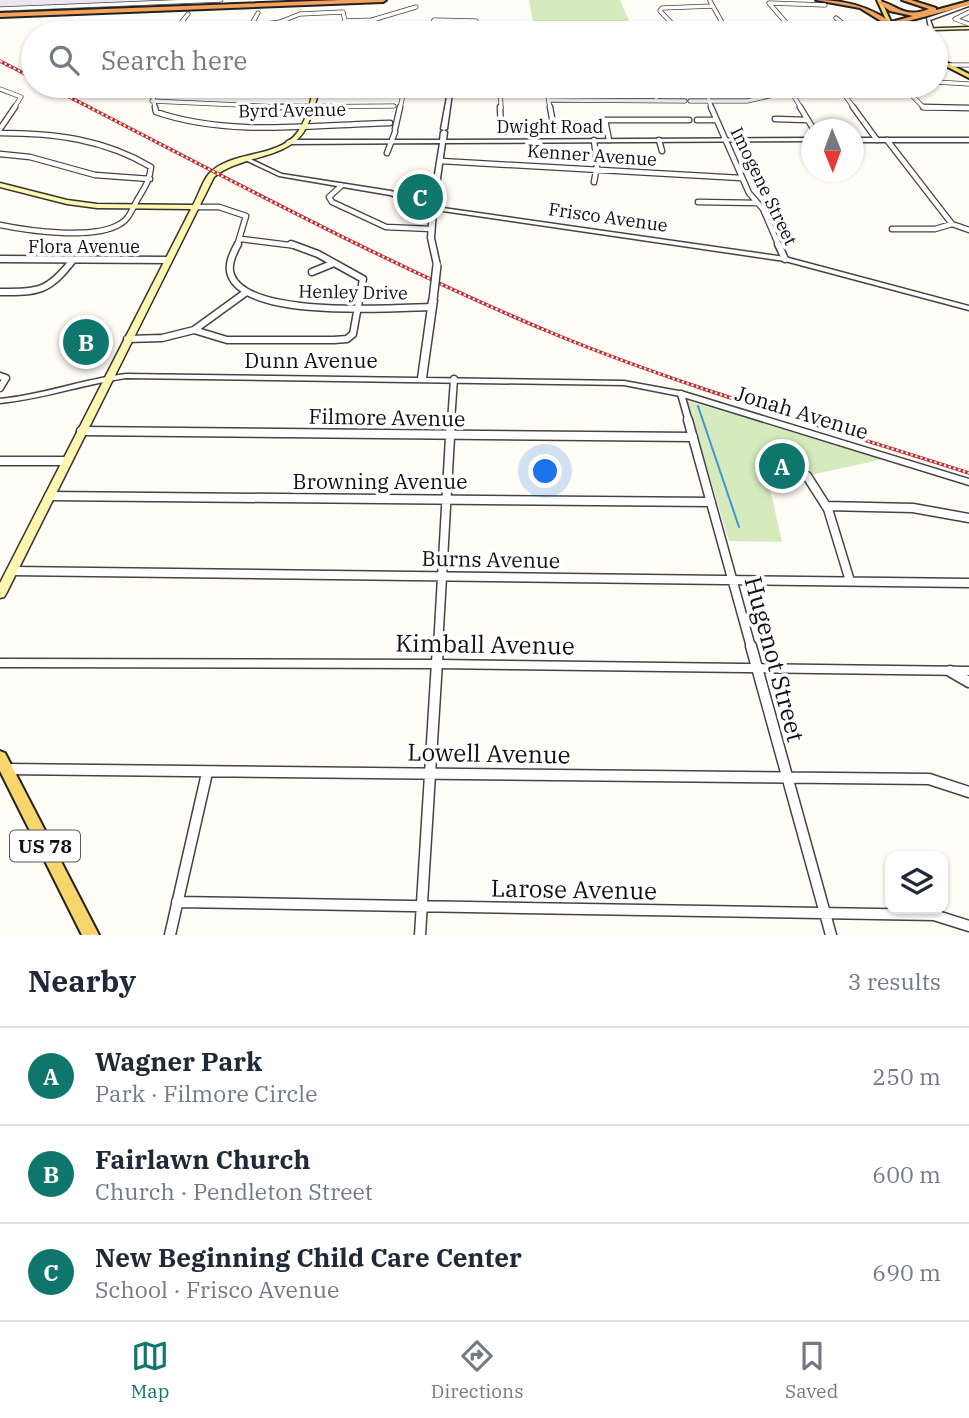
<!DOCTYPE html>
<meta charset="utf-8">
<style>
:root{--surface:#fff;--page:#f2f2f3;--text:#1f2937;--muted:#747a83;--line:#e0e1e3;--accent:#0f766e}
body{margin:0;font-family:"IBM Plex Serif",serif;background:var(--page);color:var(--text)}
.controls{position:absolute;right:21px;bottom:21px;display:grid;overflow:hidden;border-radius:14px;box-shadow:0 2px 5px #0004}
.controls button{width:63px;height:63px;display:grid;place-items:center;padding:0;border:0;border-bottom:2px solid var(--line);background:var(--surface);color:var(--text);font:35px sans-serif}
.compass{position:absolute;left:801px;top:119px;width:63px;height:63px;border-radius:50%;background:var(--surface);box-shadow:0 2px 5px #0004;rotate:179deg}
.you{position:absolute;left:546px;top:472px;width:24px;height:24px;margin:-18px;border:5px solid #fff;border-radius:50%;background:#1a73e8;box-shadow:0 0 0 10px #1a73e833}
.badge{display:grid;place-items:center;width:46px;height:46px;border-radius:50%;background:var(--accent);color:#fff;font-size:23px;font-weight:700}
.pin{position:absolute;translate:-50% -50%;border:4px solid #fff;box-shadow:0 2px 7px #0006}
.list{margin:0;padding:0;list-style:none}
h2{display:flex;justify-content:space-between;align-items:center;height:91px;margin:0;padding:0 28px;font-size:30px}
h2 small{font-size:23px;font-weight:400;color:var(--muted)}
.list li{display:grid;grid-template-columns:46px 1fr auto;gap:21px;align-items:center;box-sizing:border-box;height:98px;padding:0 28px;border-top:2px solid var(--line)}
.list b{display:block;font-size:26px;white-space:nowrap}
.list p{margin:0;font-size:23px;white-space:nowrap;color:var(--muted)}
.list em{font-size:23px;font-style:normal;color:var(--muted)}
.icon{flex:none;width:38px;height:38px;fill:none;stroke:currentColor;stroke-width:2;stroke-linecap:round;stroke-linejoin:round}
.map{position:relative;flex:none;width:969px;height:935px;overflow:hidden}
.search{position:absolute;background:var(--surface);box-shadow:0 2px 5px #0004;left:21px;right:21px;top:21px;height:77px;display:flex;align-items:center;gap:18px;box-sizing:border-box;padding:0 24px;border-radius:38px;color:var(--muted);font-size:26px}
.sheet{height:385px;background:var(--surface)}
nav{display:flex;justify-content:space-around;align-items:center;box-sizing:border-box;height:98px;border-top:2px solid var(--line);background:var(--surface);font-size:19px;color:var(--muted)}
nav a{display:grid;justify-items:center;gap:4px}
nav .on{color:var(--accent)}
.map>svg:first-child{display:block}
.industrial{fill:#eee6ef}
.green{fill:#d5ebbd}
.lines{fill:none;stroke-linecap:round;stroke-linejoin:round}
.stream{stroke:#3f96cf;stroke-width:2}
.minor-far4-casing{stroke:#444;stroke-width:5}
.minor-far3-casing{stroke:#444;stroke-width:7}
.minor-far2-casing{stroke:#444;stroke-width:9}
.minor-far1-casing{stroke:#444;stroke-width:11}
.minor-casing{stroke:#444;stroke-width:13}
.tertiary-casing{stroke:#444;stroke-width:3}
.secondary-casing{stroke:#333;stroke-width:3}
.primary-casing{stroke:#222;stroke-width:4}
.motorway-casing{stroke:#222;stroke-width:4}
.minor-far4{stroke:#fff;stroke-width:3.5}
.minor-far3{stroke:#fff;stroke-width:4.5}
.minor-far2{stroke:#fff;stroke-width:6}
.minor-far1{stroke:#fff;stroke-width:8}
.minor{stroke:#fff;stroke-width:10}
.tertiary{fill:#fff;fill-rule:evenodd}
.secondary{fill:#fff6b0;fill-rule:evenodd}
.primary{fill:#f9d66b;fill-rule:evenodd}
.motorway{fill:#f5a25d;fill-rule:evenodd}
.rail-casing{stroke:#c4262e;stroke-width:3.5}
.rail{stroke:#fff;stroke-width:2;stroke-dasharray:2.5;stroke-linecap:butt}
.tertiary-bridge-casing{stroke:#444;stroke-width:10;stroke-linecap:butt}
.tertiary-bridge{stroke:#fff;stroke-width:7}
.labels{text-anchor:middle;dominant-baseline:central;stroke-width:7;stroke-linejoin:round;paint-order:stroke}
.far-street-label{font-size:18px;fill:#111;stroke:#fff}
.shield{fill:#fff;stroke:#585858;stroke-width:2}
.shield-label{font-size:19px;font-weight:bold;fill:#111}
.street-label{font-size:21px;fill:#111;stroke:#fff}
.near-street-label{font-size:24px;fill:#111;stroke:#fff}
</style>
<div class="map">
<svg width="969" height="935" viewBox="0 0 969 935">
<rect width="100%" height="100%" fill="#fffdf5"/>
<!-- industrial -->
<path class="industrial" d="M0 0H200L0 7Z"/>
<!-- green -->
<path class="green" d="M529 0H620L634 33H535Z
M687 402H691L884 459 769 484 782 542 729 541Z"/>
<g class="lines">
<!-- stream -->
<path class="stream" d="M698 406 739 527"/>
<!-- minor-far4 casing -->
<g class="minor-far4-casing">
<path id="minor-far4" d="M710 1 728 33
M0 9 221 0
M969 12 955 19 969 24
M836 18 855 33
M372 20 383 27 385 33
M345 21 372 20 416 7
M251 26 280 22 300 14 343 12 345 21 341 33
M250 27 258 13
M119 32 239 33
M173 33 188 14
M430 33 434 20 476 21
M681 33 660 11 662 8 713 6
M795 33 769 3 825 5
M948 65H969
M936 82 969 84
M151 86 155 108
M270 86 317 88
M500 86 501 108
M546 86 550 108
M652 86 657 101
M706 86 711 108
M902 86 926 87
M903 86 924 108H969
M0 89 21 97 14 108
M387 90 433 86
M792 93 801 108
M844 94 854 108
M551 100 685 101
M152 101 282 107 394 106
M690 101H747L782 93 909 94
M400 108 405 86"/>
</g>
<!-- minor-far3 casing -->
<g class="minor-far3-casing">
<path id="minor-far3" d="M155 107 156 112C229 137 314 125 390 123
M276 107H332
M500 107 501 130
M550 107 554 129
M711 107 749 193 763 209 779 246
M800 107 814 130
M853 107 877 140
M923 107 969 108
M775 119 808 120
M697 120H716
M0 129 15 107
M395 129 400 107
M0 133C54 133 104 139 151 167 150 179 145 187 139 197 133 206 130 219 120 224 94 240 29 231 0 225
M594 140 597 166 594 182
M609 140 605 120H689
M659 140 662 151
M887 140 952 224 969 230
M387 153 395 132
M0 154 30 157 95 175 150 179
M441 161 741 178
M341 186 329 197 332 202 386 227 432 229
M698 202 757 203
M195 207H219L246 216 237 246
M892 229H935L952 224
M241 239 297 246"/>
</g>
<!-- minor-far2 casing -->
<g class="minor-far2-casing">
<path id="minor-far2" d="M238 244C233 253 227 265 231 275 247 319 392 308 432 307
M778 244 785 259
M0 259 168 260
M312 272 334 263
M0 292C39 292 48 292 73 260
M194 330 227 340H334L347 339 353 334 363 279 318 254 291 244
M127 339 162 338 194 330 245 293
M0 376 6 378 0 388
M681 394 689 422
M451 422 454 379"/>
</g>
<!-- minor-far1 casing -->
<g class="minor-far1-casing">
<path id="minor-far1" d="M688 420 751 647
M81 431 693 437
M0 461H66
M807 476 828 509 850 581
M49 496 711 502
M826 506 913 508 969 518
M12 571 969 583
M438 647 451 420"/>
</g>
<!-- minor casing -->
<g class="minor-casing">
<path id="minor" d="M751 646 831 935
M950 671 969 682
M6 769 929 779 969 792
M177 902 934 915 969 926
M170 935 207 773
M420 935 438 646"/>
</g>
<!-- tertiary casing -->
<g class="tertiary-casing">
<path id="tertiary" d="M969 4V6L930 20 933 28 931 29 929 28 927 18Z
M449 86H453L447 129 444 130 447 132 446 140 811 138V141L445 143 436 207 785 257 969 306V310L785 261 436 210 434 238 440 265 437 267 434 265 428 238 430 209 390 195 279 176 241 158 246 157 282 174 391 191 430 205 440 143 289 144 286 142 289 140H440L441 132 444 130 441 129Z
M853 138H969V142H853Z
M433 298 437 300 426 378 624 381 684 392 969 479V485L680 396 624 385 126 378C83 384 43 399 0 403V399C43 395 83 379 126 374L418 378 429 300Z
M0 659 436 660 969 667V675L436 668 0 667Z"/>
</g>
<!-- secondary casing -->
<g class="secondary-casing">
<path id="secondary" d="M969 27V29L833 33 835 32Z
M315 86H321C315 101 312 120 303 133 289 153 259 156 238 164 229 167 221 171 214 177L6 594 4 597 0 598V583L191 209 97 208 67 204 0 187V183L67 200 97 204 193 205C198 196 202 183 208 175 229 150 277 159 297 133 307 120 310 101 315 86Z"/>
</g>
<!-- primary casing -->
<g class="primary-casing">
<path id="primary" d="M877 0H881L892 24 919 28 916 30 894 27 897 33H892Z
M936 57 969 74V78L936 61Z
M0 751 5 753 99 935H82L0 771Z"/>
</g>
<!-- motorway casing -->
<g class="motorway-casing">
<path id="motorway" d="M341 0H386L383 2 0 17V13Z
M816 0C844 0 868 6 891 22L913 16 890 11 879 3V1C898 5 904 19 929 9L902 0H911L936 8V10L969 1V5L889 26 860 8Z"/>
</g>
<!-- minor-far4 -->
<use href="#minor-far4" class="minor-far4"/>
<!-- minor-far3 -->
<use href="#minor-far3" class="minor-far3"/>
<!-- minor-far2 -->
<use href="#minor-far2" class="minor-far2"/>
<!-- minor-far1 -->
<use href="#minor-far1" class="minor-far1"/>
<!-- minor -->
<use href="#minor" class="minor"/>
<!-- tertiary -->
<use href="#tertiary" class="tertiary"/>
<!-- secondary -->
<use href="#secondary" class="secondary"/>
<!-- primary -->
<use href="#primary" class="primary"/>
<!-- motorway -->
<use href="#motorway" class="motorway"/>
<!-- rail casing -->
<g class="rail-casing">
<path id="rail" d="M0 61 33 78
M48 86C214 171 379 261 552 333 688 389 830 428 969 473"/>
</g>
<!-- rail -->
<use href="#rail" class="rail"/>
<!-- tertiary-bridge casing -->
<g class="tertiary-bridge-casing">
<path id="tertiary-bridge" d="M433 300 437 265"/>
</g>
<!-- tertiary-bridge -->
<use href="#tertiary-bridge" class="tertiary-bridge"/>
</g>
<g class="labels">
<!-- far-street labels -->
<g class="far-street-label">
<text transform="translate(292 110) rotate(-1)">Byrd Avenue</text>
<text x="550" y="126">Dwight Road</text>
<text transform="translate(592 155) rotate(4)">Kenner Avenue</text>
<text transform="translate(764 186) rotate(64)">Imogene Street</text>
<text transform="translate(608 217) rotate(8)">Frisco Avenue</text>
<text x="84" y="246">Flora Avenue</text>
<text transform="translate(353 292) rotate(1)">Henley Drive</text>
</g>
<!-- shield labels -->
<rect class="shield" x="10" y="830.5" width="70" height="31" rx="5"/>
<g class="shield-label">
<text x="45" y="846">US 78</text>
</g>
<!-- street labels -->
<g class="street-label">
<text x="311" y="360">Dunn Avenue</text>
<text transform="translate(802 412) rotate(17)">Jonah Avenue</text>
<text transform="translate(387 417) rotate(1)">Filmore Avenue</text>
<text x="380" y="481">Browning Avenue</text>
<text transform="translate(491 559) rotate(1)">Burns Avenue</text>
</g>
<!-- near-street labels -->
<g class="near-street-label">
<text transform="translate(485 644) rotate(1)">Kimball Avenue</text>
<text transform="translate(775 659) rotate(75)">Hugenot Street</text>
<text transform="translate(489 753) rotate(1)">Lowell Avenue</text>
<text transform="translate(574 889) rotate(1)">Larose Avenue</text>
</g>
</g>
</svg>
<div class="controls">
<button><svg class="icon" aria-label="layers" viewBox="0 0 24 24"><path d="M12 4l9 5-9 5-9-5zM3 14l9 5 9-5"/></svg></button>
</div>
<svg class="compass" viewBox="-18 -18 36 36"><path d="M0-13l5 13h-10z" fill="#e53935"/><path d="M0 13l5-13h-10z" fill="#747a83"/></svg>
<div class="you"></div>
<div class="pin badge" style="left:782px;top:466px">A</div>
<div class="pin badge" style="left:86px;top:342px">B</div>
<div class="pin badge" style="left:420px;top:197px">C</div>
<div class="search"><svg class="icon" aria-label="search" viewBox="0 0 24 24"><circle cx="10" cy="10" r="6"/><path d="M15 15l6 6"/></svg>Search here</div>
</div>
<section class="sheet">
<h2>Nearby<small>3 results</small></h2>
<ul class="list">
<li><span class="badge">A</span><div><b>Wagner Park</b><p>Park · Filmore Circle</p></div><em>250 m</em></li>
<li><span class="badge">B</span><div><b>Fairlawn Church</b><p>Church · Pendleton Street</p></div><em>600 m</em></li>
<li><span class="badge">C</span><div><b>New Beginning Child Care Center</b><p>School · Frisco Avenue</p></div><em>690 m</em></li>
</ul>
</section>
<nav>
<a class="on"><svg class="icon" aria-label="map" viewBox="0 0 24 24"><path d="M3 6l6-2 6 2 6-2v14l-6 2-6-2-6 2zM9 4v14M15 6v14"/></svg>Map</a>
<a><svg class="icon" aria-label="directions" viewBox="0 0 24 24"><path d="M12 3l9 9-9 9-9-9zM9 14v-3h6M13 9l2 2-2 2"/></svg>Directions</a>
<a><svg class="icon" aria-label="saved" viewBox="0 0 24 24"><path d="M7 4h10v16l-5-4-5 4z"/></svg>Saved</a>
</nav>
